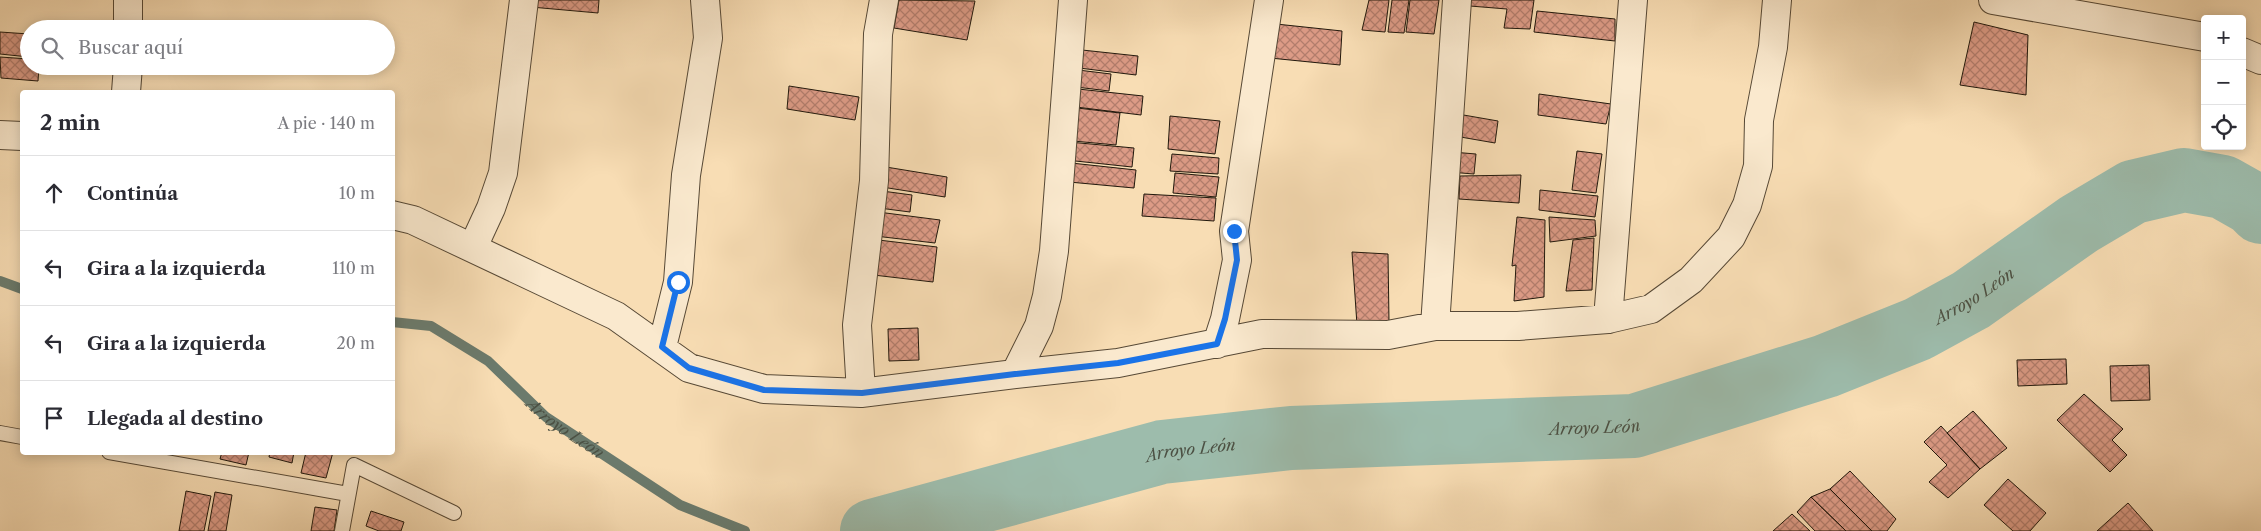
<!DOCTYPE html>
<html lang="es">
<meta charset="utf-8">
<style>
:root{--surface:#fff;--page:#f7f7f7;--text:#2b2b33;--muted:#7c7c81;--line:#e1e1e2}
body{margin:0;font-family:"Libre Caslon Text",serif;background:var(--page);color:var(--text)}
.controls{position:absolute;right:15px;top:15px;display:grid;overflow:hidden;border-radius:5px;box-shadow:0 2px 12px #0003}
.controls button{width:45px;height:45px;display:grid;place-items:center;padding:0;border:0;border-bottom:1px solid var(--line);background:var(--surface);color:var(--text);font:25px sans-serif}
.stop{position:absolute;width:15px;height:15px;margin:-11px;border:4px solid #1a73e8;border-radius:50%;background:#fff}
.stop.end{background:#1a73e8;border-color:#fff;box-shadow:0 1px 5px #0008}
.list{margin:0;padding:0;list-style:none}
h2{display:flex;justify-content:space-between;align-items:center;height:65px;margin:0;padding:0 20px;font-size:21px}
h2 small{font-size:16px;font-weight:400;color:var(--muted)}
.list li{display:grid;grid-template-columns:32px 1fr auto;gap:15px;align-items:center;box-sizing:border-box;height:75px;padding:0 20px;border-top:1px solid var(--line)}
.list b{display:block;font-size:19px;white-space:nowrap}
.list em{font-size:16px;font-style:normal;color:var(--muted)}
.icon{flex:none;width:28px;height:28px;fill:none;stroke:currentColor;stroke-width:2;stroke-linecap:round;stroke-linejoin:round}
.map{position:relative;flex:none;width:2261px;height:531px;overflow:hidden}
.search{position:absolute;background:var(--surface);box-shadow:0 2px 12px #0003;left:20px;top:20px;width:375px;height:55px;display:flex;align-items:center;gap:12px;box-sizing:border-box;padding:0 18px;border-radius:28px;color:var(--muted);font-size:19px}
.panel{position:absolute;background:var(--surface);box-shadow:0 2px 12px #0003;left:20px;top:90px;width:375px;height:365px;border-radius:5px}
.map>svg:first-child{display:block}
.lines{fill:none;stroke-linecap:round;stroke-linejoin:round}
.stream{stroke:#6b7a6c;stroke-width:10}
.river{stroke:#9dbcac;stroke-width:64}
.building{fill:url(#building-cross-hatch);stroke:#21180c}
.service-casing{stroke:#574936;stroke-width:16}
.minor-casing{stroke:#574936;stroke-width:30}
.service{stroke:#fae9ce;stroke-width:14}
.minor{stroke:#fae9ce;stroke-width:28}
.route{stroke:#1a73e8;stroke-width:6}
.labels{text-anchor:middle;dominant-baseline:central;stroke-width:4;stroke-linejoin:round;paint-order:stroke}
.water-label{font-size:16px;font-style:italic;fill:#4c5144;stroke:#fae9ce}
</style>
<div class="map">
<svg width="2261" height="531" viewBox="0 0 2261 531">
<defs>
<pattern id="building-cross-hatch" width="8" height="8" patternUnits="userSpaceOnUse" patternTransform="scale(1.25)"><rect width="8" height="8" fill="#dc9b86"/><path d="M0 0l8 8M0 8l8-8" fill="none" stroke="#b27d6c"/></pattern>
</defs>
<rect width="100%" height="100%" fill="#f8ddb4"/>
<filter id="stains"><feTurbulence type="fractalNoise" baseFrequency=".004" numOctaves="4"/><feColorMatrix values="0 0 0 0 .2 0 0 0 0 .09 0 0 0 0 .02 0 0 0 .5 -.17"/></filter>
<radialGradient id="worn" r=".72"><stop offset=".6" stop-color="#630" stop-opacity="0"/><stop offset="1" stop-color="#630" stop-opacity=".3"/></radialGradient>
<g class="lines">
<!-- stream -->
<g class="stream">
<path d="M0 281 22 289"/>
<path id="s1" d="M392 322 431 326 488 361 546 417 680 505 745 531"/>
</g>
<!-- river -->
<path class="river" id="s2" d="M872 531 1162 452 1291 438 1634 426 1826 366 1918 329 1971 300 2079 224 2133 192 2184 180 2223 187 2253 204 2261 212"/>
</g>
<!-- building -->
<path class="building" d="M531 0H599L598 13 531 7Z
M899 0 975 1 967 40 894 28Z
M1369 0H1389L1385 32 1362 30Z
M1392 0H1409L1404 33 1388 32Z
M1410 0H1439L1434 34 1406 32Z
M1471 0H1534L1530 29 1504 28 1507 9 1470 6Z
M1537 11 1615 19V41L1534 32Z
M1974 22 2028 35 2026 95 1960 85Z
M1276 24 1342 31 1340 65 1270 58Z
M0 32 29 34V57L0 54Z
M1082 50 1138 56 1136 75 1079 68Z
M0 57 29 59V66H39L38 81 1 78Z
M1078 70 1111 74 1109 91 1076 87Z
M789 86 859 97 855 120 787 109Z
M1078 89 1143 96 1141 115 1076 107Z
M1539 94 1611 104 1606 124 1538 115Z
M1077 108 1120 113 1116 145 1073 141Z
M1452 113 1498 121 1495 143 1449 135Z
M1170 116 1220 121 1215 154 1168 149Z
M1069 142 1134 148 1132 167 1066 160Z
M1577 151 1602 154 1596 193 1572 190Z
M1452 152 1476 154 1474 174 1449 172Z
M1172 154 1219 158 1218 174 1170 171Z
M1071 163 1136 170 1134 188 1069 182Z
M886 167 947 177 945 197 882 187Z
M1175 173 1219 177 1216 197 1173 193Z
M1521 175 1519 203 1459 199 1460 176Z
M1540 190 1598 196 1595 217 1539 210Z
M882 191 912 195 910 212 879 208Z
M1144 194 1216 198 1214 221 1142 216Z
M878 212 940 220 935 243 875 236Z
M1517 217 1545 220 1544 297 1514 301 1516 265 1512 266Z
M1549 217 1595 220 1596 236 1550 242Z
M1594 238 1592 290 1566 291 1573 240Z
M870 239 937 247 933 282 865 274Z
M1352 252 1388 254 1389 322 1357 325Z
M918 328 919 360 889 361 888 329Z
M2066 359 2067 384 2018 386 2017 360Z
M2149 365 2150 400 2111 401 2110 366Z
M2084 394 2123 429 2112 440 2127 455 2110 472 2057 420Z
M1973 411 2007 448 1980 469 1947 433Z
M1941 426 1980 469 1948 498 1929 482 1947 465 1924 442Z
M222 452H249L246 465 220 459Z
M270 452H294L292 463 269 457Z
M306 452H333L326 478 301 473Z
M1850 471 1896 519 1887 531H1872L1830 489Z
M2008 479 2046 513 2030 531H2013L1984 505Z
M1830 489 1872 531H1846L1811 497Z
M186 491 211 496 204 531H179Z
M215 492 232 495 226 531H208Z
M1811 497 1846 531H1815L1797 512Z
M2128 503 2153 531H2097Z
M315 507 337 510 334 531H311Z
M371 511 404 522 401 531H379L366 526Z
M1792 514 1810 531H1773Z"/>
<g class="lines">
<!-- service casing -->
<g class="service-casing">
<path id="service" d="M0 433 22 437
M109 452 348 494
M342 531 354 465 454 513"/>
</g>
<!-- minor casing -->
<g class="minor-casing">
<path id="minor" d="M1993 0 2205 37
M128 29V0
M2242 52 2261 60
M126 92 128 66
M0 135 22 136
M392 215 413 220 616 316 689 368 764 389 861 393 1015 374 1118 363 1262 334 1388 335 1435 326H1518L1608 319 1651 309 1691 280 1731 237 1747 205 1758 166 1759 120 1773 47 1777 0
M473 247 491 208 503 173 524 0
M1608 319 1633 0
M1435 326 1457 0
M1217 344 1225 319 1237 260 1234 231 1269 0
M662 347 678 282 686 175 708 38 705 0
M1015 374 1039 326 1047 296 1054 251 1073 0
M861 393 857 325 874 181 878 34 884 0"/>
</g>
<!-- service -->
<use href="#service" class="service"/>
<!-- minor -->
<use href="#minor" class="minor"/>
</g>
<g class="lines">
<!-- route -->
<path class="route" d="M678 282 662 347 689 368 764 390 862 393 1015 374 1118 363 1217 344 1225 319 1237 260 1234 231"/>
</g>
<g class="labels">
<!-- water labels -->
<g class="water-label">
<text stroke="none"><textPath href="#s2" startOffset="1139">Arroyo León</textPath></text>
<text stroke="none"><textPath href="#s2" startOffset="734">Arroyo León</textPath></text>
<text stroke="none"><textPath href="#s1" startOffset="209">Arroyo León</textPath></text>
<text stroke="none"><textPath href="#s2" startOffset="329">Arroyo León</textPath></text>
</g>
</g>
<rect width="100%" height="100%" filter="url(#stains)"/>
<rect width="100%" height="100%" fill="url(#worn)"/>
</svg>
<div class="controls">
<button>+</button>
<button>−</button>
<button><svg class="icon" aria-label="locate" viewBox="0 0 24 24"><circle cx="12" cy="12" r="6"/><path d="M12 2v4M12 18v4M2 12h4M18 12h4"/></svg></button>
</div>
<div class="stop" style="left:678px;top:282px"></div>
<div class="stop end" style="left:1234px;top:231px"></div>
<div class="search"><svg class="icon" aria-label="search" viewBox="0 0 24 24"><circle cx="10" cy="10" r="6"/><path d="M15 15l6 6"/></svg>Buscar aquí</div>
<section class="panel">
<h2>2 min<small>A pie · 140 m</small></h2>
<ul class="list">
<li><svg class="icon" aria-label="ahead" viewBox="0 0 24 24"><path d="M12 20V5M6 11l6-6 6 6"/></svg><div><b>Continúa</b></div><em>10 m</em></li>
<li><svg class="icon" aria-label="left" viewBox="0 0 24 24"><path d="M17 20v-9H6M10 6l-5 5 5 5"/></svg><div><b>Gira a la izquierda</b></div><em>110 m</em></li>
<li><svg class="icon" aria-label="left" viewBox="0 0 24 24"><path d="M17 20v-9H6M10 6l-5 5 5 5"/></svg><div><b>Gira a la izquierda</b></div><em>20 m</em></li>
<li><svg class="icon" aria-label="arrive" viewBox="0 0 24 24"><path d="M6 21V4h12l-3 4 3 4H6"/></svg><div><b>Llegada al destino</b></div></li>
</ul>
</section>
</div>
